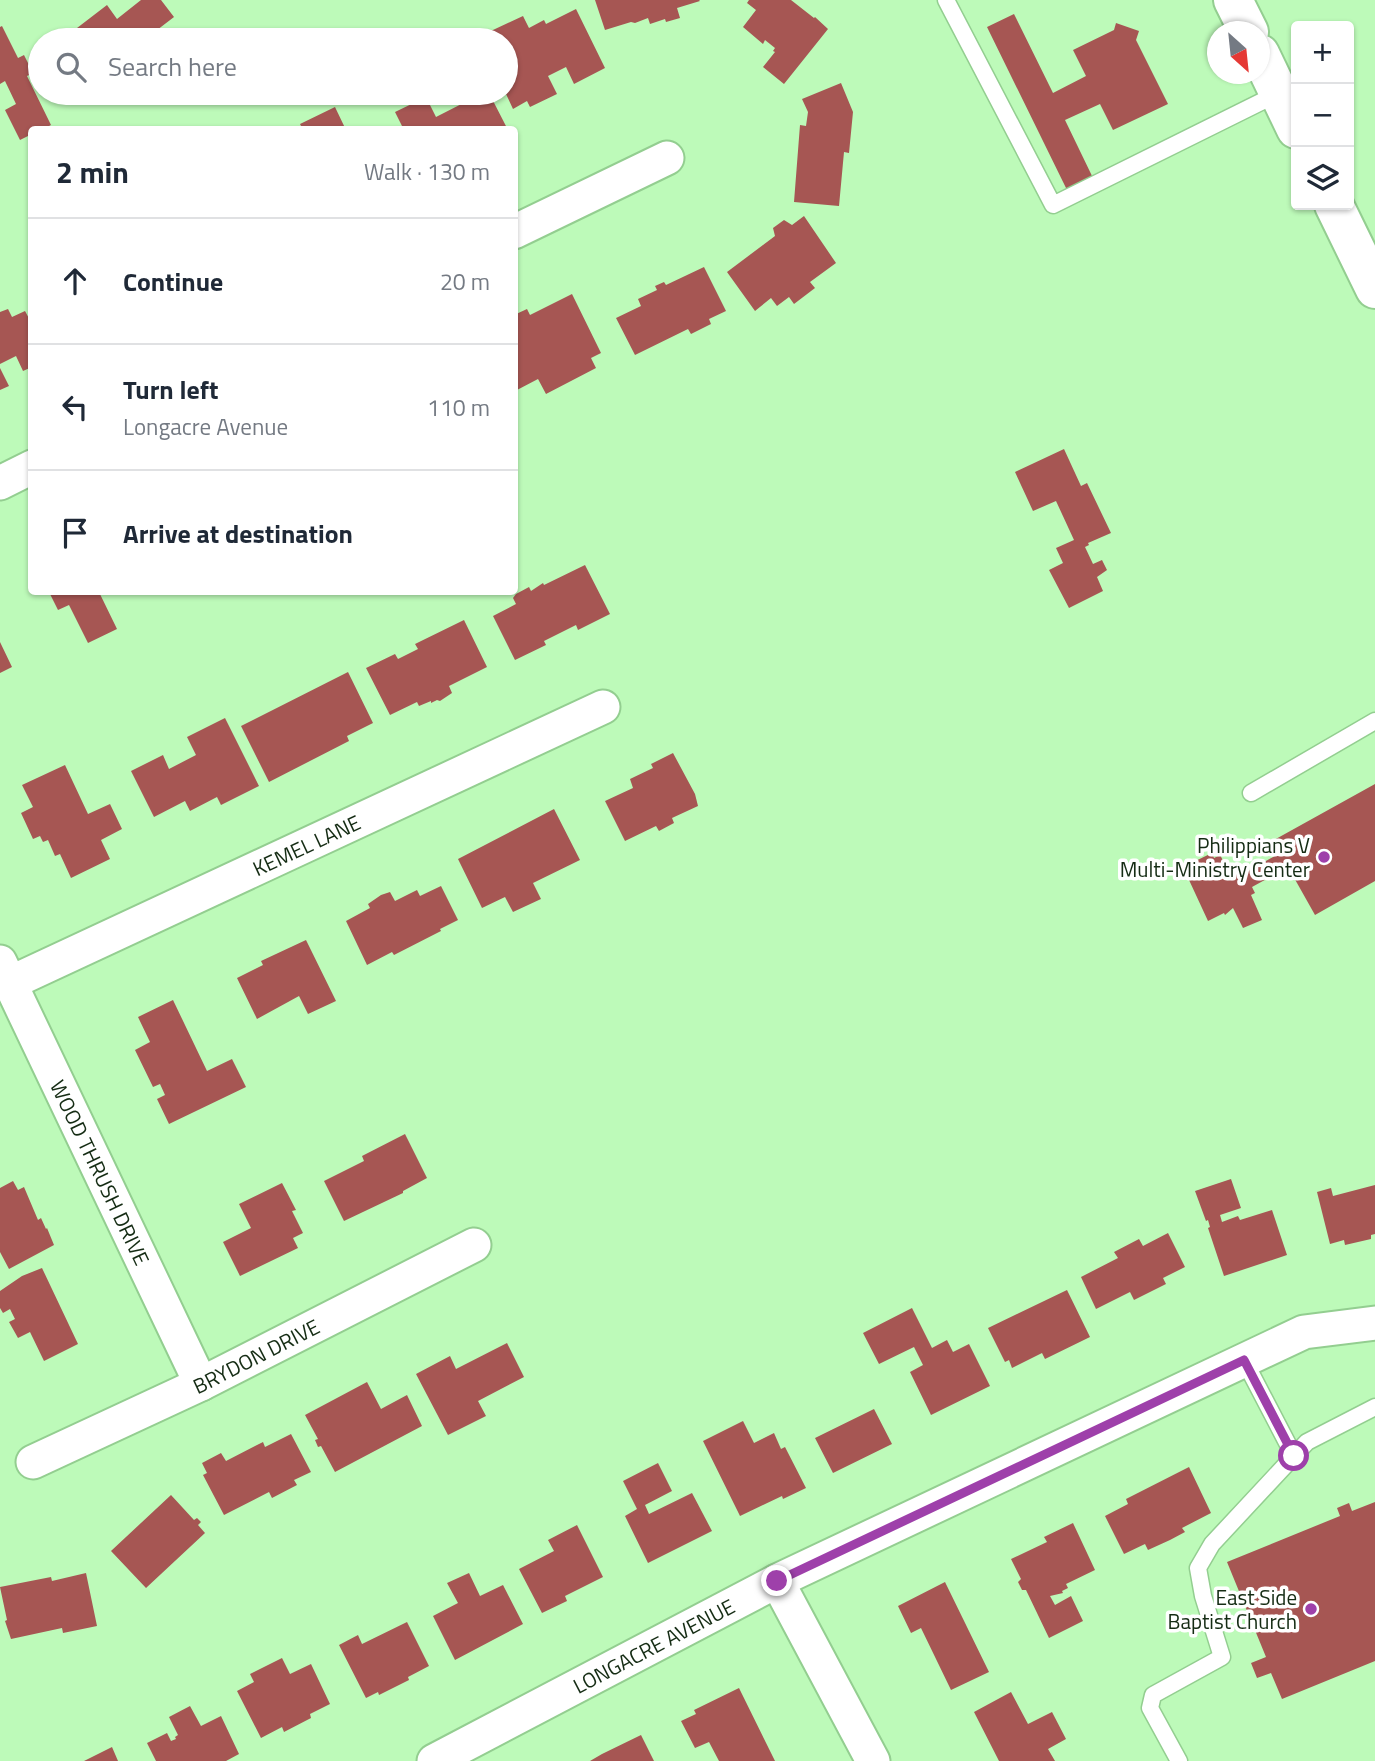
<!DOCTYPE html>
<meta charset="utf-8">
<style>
:root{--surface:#fff;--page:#f6f6f7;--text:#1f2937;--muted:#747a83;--line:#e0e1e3}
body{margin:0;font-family:"Titillium Web",sans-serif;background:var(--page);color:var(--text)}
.controls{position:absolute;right:21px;top:21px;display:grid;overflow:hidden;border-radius:7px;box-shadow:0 2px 5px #0004}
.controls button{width:63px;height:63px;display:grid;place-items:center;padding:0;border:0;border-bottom:2px solid var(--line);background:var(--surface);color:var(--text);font:35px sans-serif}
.compass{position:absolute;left:1207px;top:21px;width:63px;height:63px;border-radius:50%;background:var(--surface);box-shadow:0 2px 5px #0004;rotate:153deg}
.stop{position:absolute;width:21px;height:21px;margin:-16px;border:5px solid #9e40aa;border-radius:50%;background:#fff}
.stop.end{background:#9e40aa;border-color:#fff;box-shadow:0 2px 7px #0008}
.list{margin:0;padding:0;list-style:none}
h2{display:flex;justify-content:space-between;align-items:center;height:91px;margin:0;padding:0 28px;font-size:30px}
h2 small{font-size:23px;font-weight:400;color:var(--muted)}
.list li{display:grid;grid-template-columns:46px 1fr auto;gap:21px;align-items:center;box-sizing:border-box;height:126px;padding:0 28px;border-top:2px solid var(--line)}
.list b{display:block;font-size:26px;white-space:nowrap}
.list p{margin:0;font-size:23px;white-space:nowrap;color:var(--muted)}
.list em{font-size:23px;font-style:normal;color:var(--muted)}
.icon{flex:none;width:38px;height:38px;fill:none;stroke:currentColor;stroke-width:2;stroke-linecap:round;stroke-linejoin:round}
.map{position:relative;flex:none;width:1375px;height:1761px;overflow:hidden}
.search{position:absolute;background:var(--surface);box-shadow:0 2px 5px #0004;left:28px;top:28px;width:490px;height:77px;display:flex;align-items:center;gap:18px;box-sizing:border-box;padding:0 24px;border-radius:38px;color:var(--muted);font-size:26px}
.panel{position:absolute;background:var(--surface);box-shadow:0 2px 5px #0004;left:28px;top:126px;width:490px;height:469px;border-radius:7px}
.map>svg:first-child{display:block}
.building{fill:#a65653}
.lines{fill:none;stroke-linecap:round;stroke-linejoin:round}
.service-casing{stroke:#93ce90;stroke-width:19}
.minor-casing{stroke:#93ce90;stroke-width:37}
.primary-casing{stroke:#93ce90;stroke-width:42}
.service{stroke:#fff;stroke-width:16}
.minor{stroke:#fff;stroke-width:33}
.primary{stroke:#fff;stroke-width:38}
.route{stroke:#9e40aa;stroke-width:9}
.poi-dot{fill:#9e40aa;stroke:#fff;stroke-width:2.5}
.labels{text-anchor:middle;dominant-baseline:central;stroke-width:7;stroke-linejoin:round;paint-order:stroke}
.street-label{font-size:21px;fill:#152c14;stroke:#fff}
.poi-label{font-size:21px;fill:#152c14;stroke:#fff;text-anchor:end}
</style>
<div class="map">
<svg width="1375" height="1761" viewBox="0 0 1375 1761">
<rect width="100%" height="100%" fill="#bdfab9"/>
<!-- building -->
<path class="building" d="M141 0H161L174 17 144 40H66L64 38 107 5 117 19Z
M595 0H699L700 1 677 8 680 18 666 22 665 19 650 24 648 18 635 23 631 22 605 30Z
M749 0H791L814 18 815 17 828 29 784 84 763 67 775 52 773 51 775 48 765 40 763 44 743 27 756 10 747 3Z
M576 9 605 68 574 84 566 67 548 76 557 94 530 107 527 101 513 109 506 94V40H480L478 37 523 16 529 28 544 20 546 24Z
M1014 14 1053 93 1086 76 1073 50 1114 30 1116 23 1139 31 1136 40 1168 104 1113 130 1100 104 1065 120 1093 178 1067 190 987 27Z
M2 26 18 58 24 55 33 73 27 76 51 125 41 130H32V134L20 140 5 110 16 104 5 81 0 84V27Z
M841 83 853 112 849 153 844 152 839 206 794 202 800 125 806 126 808 112 802 99Z
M483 93H489L508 130H404L395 112 426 97 436 117Z
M335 107 346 130H303L300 124Z
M804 216 836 263 810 282 815 288 794 304 789 297 777 306 771 298 755 311 727 272 775 236 773 228 784 220 792 225Z
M704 267 726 311 709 319 711 324 691 334 688 329 635 355 616 318 641 306 638 299 657 290 655 286 664 282 666 285Z
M572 294 601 353 591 358 596 368 546 394 538 379 517 390 514 384V315L527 309 530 315Z
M8 309 12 317 25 311 32 324V367L23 371 16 356 0 364V312Z
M0 368 9 386 0 390Z
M1064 449 1081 486 1087 483 1111 533 1088 543 1089 545 1085 547 1093 564 1102 560 1107 570 1097 577 1103 591 1069 608 1049 570 1063 563 1056 548 1074 540 1056 501 1033 511 1015 472Z
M585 565 610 614 578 630 576 625 544 641 546 645 515 660 493 616 516 604 513 598 516 594 529 587 531 591 543 583 544 585Z
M49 592H99L117 629 88 643 69 605 58 610Z
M464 620 487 667 449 686 452 693 440 701 437 700 431 703V701L419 706 417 702 390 715 366 668 395 654 398 659 418 649 415 644Z
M0 642 12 667 0 673Z
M348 672 373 723 347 736 349 741 269 782 241 726Z
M225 718 259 786 221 805 217 797 190 811 185 801 154 817 131 771 163 755 169 769 196 755 187 737Z
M673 753 695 794 698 806 672 818 674 823 659 831 656 826 625 841 605 801 633 788 630 779 653 768 651 764Z
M65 765 88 814 110 804 122 829 101 840 110 859 71 878 60 854 55 856 48 840 43 842 40 836 33 839 21 813 33 807 22 785Z
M1375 784V881L1315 915 1288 867 1252 887 1255 893 1251 895 1262 920 1243 928 1233 908 1225 915 1224 913 1208 921 1183 867 1212 853 1214 858 1220 855 1229 871 1242 865 1245 873 1280 853 1274 840Z
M554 809 580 860 533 883 541 899 513 912 505 897 482 908 458 859Z
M441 886 458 920 440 929 441 931 394 955 392 952 367 965 346 921 370 908 368 904 381 895 390 892 395 901 417 890 420 896Z
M306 940 336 1001 308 1014 299 996 257 1019 237 978 263 965 261 961Z
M173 1000 207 1071 232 1059 246 1087 169 1124 157 1099 165 1095 160 1084 153 1087 135 1050 150 1042 138 1017Z
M405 1134 427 1178 403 1191V1193L344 1221 324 1181 364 1161 362 1156Z
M1231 1179 1241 1208 1220 1215 1222 1222 1238 1216 1240 1220 1272 1210 1287 1255 1224 1276 1208 1228 1210 1227 1208 1220 1206 1221 1195 1191Z
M13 1181 18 1190 24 1187 38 1220 41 1218 46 1229 47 1228 54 1245 9 1269 0 1252V1188Z
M282 1183 296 1210 292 1211 303 1233 293 1238 298 1248 240 1276 223 1242 251 1228 239 1204Z
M1375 1185V1234L1371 1235V1239L1345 1245 1344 1240 1330 1244 1317 1192 1331 1188 1333 1196Z
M1168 1233 1185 1267 1163 1278 1166 1284 1134 1300 1130 1292 1096 1309 1081 1277 1118 1258 1114 1252 1139 1239 1143 1246Z
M42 1268 78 1344 44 1361 30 1332 18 1338 9 1322 15 1319 10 1309 3 1313 0 1308V1291L22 1276Z
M1067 1290 1090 1337 1045 1359 1042 1353 1012 1368 1009 1360 1005 1362 988 1328Z
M912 1308 932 1348 947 1340 953 1352 969 1344 990 1386 931 1415 910 1372 923 1365 914 1347 879 1364 863 1333Z
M507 1343 524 1377 478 1401 486 1416 448 1435 416 1374 450 1356 456 1369Z
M367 1382 381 1409 407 1395 422 1426 335 1472 321 1446 318 1447 315 1440 318 1439 305 1415Z
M874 1409 892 1444 833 1473 815 1438Z
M743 1421 754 1443 774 1433 781 1449 785 1447 806 1488 783 1499 782 1496 740 1516 703 1441Z
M291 1434 311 1472 294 1480 297 1485 272 1498 269 1492 224 1515 203 1475 207 1473 202 1463 221 1453 226 1461 263 1442 265 1447Z
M658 1463 672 1491 645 1505 649 1514 692 1493 712 1531 648 1563 625 1516 637 1509 623 1481Z
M1189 1467 1211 1513 1182 1528 1185 1532 1170 1540 1148 1550 1145 1544 1124 1554 1105 1516 1128 1504 1126 1499Z
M171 1495 194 1520 197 1518 201 1522 198 1525 205 1533 146 1588 111 1551Z
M1375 1502V1661L1282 1699 1271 1673 1257 1678 1251 1663 1266 1657 1227 1562 1340 1516 1337 1508 1349 1503 1352 1511Z
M1073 1523 1095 1570 1066 1584 1068 1588 1062 1591 1063 1593 1050 1596 1055 1605 1071 1596 1083 1621 1049 1638 1026 1590H1022L1018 1582 1021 1579 1011 1559 1047 1542 1044 1537Z
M577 1525 603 1577 565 1596 567 1601 542 1613 519 1569 554 1551 548 1540Z
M86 1573 97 1626 63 1633 62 1628 11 1639 5 1621 7 1620 0 1587 51 1577 52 1581Z
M469 1573 480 1596 503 1585 523 1624 455 1660 433 1616 458 1603 447 1583Z
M945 1582 989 1672 951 1690 921 1628 911 1633 898 1606Z
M407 1622 429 1666 408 1677 409 1680 379 1695 378 1692 366 1698 339 1645 358 1635 362 1644Z
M282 1658 290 1674 311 1664 330 1704 310 1714 311 1718 284 1732 282 1727 261 1738 237 1691 254 1682 250 1674Z
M739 1688 775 1761H719L709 1742 695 1748 681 1721 696 1714 694 1710Z
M1011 1692 1028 1724 1052 1712 1066 1739 1048 1749 1055 1761H999L974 1712Z
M190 1706 201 1726 221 1716 239 1754 226 1761H156L147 1743 167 1733 171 1741 176 1739 175 1737 178 1735 169 1717Z
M641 1735 654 1761H590L602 1754Z
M112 1747 118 1761H84Z"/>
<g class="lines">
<!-- service casing -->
<g class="service-casing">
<path id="service" d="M946 0 1053 205 1279 93
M1251 793 1375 721
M1244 1360 1294 1456
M1179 1761 1150 1708 1153 1695 1222 1657 1203 1596 1198 1568 1212 1544 1307 1442 1375 1407"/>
</g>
<!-- minor casing -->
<g class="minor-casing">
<g id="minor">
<path d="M514 232 667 158"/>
<path d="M0 483 32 467"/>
<path id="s1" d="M0 962 201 1384"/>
<path id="s2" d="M10 983 603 707"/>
<path id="s3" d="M33 1462 201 1384 474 1245"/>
<path d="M777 1581 873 1761"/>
<path id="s4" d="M434 1761 777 1581 1304 1332 1375 1323"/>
</g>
</g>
<!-- primary casing -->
<g class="primary-casing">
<path id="primary" d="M1233 0 1249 32
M1260 54 1296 129
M1334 205 1375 289"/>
</g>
<!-- service -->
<use href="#service" class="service"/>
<!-- minor -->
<use href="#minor" class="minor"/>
<!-- primary -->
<use href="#primary" class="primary"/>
</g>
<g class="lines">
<!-- route -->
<path class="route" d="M777 1581 1244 1360 1294 1456"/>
</g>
<!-- markers -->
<g class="poi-dot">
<circle cx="1324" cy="857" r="7"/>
<circle cx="1311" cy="1609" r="7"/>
</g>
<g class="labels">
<!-- street labels -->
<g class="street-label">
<text stroke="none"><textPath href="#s2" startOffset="327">KEMEL LANE</textPath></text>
<text stroke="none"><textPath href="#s1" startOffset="233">WOOD THRUSH DRIVE</textPath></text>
<text stroke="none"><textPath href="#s3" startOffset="247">BRYDON DRIVE</textPath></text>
<text stroke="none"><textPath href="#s4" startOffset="248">LONGACRE AVENUE</textPath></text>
</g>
<!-- poi labels -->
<g class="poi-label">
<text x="1310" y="845">Philippians V<tspan x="1310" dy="24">Multi-Ministry Center</tspan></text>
<text x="1297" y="1597">East Side<tspan x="1297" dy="24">Baptist Church</tspan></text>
</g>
</g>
</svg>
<div class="controls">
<button>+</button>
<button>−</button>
<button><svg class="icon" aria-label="layers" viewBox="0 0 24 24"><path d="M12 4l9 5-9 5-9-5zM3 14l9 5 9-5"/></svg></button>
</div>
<svg class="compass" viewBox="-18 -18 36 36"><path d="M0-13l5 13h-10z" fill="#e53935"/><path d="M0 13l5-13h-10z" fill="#747a83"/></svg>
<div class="stop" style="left:1294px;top:1456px"></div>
<div class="stop end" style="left:777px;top:1581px"></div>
<div class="search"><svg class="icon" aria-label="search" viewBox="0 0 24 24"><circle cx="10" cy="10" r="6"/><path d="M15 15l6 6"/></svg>Search here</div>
<section class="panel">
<h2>2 min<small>Walk · 130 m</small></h2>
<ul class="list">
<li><svg class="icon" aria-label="ahead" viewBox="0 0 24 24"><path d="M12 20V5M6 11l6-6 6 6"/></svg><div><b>Continue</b></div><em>20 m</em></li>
<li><svg class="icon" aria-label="left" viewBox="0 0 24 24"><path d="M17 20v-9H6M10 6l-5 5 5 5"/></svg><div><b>Turn left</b><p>Longacre Avenue</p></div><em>110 m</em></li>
<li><svg class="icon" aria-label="arrive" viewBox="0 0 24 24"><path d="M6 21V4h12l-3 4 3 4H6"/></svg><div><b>Arrive at destination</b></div></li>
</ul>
</section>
</div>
